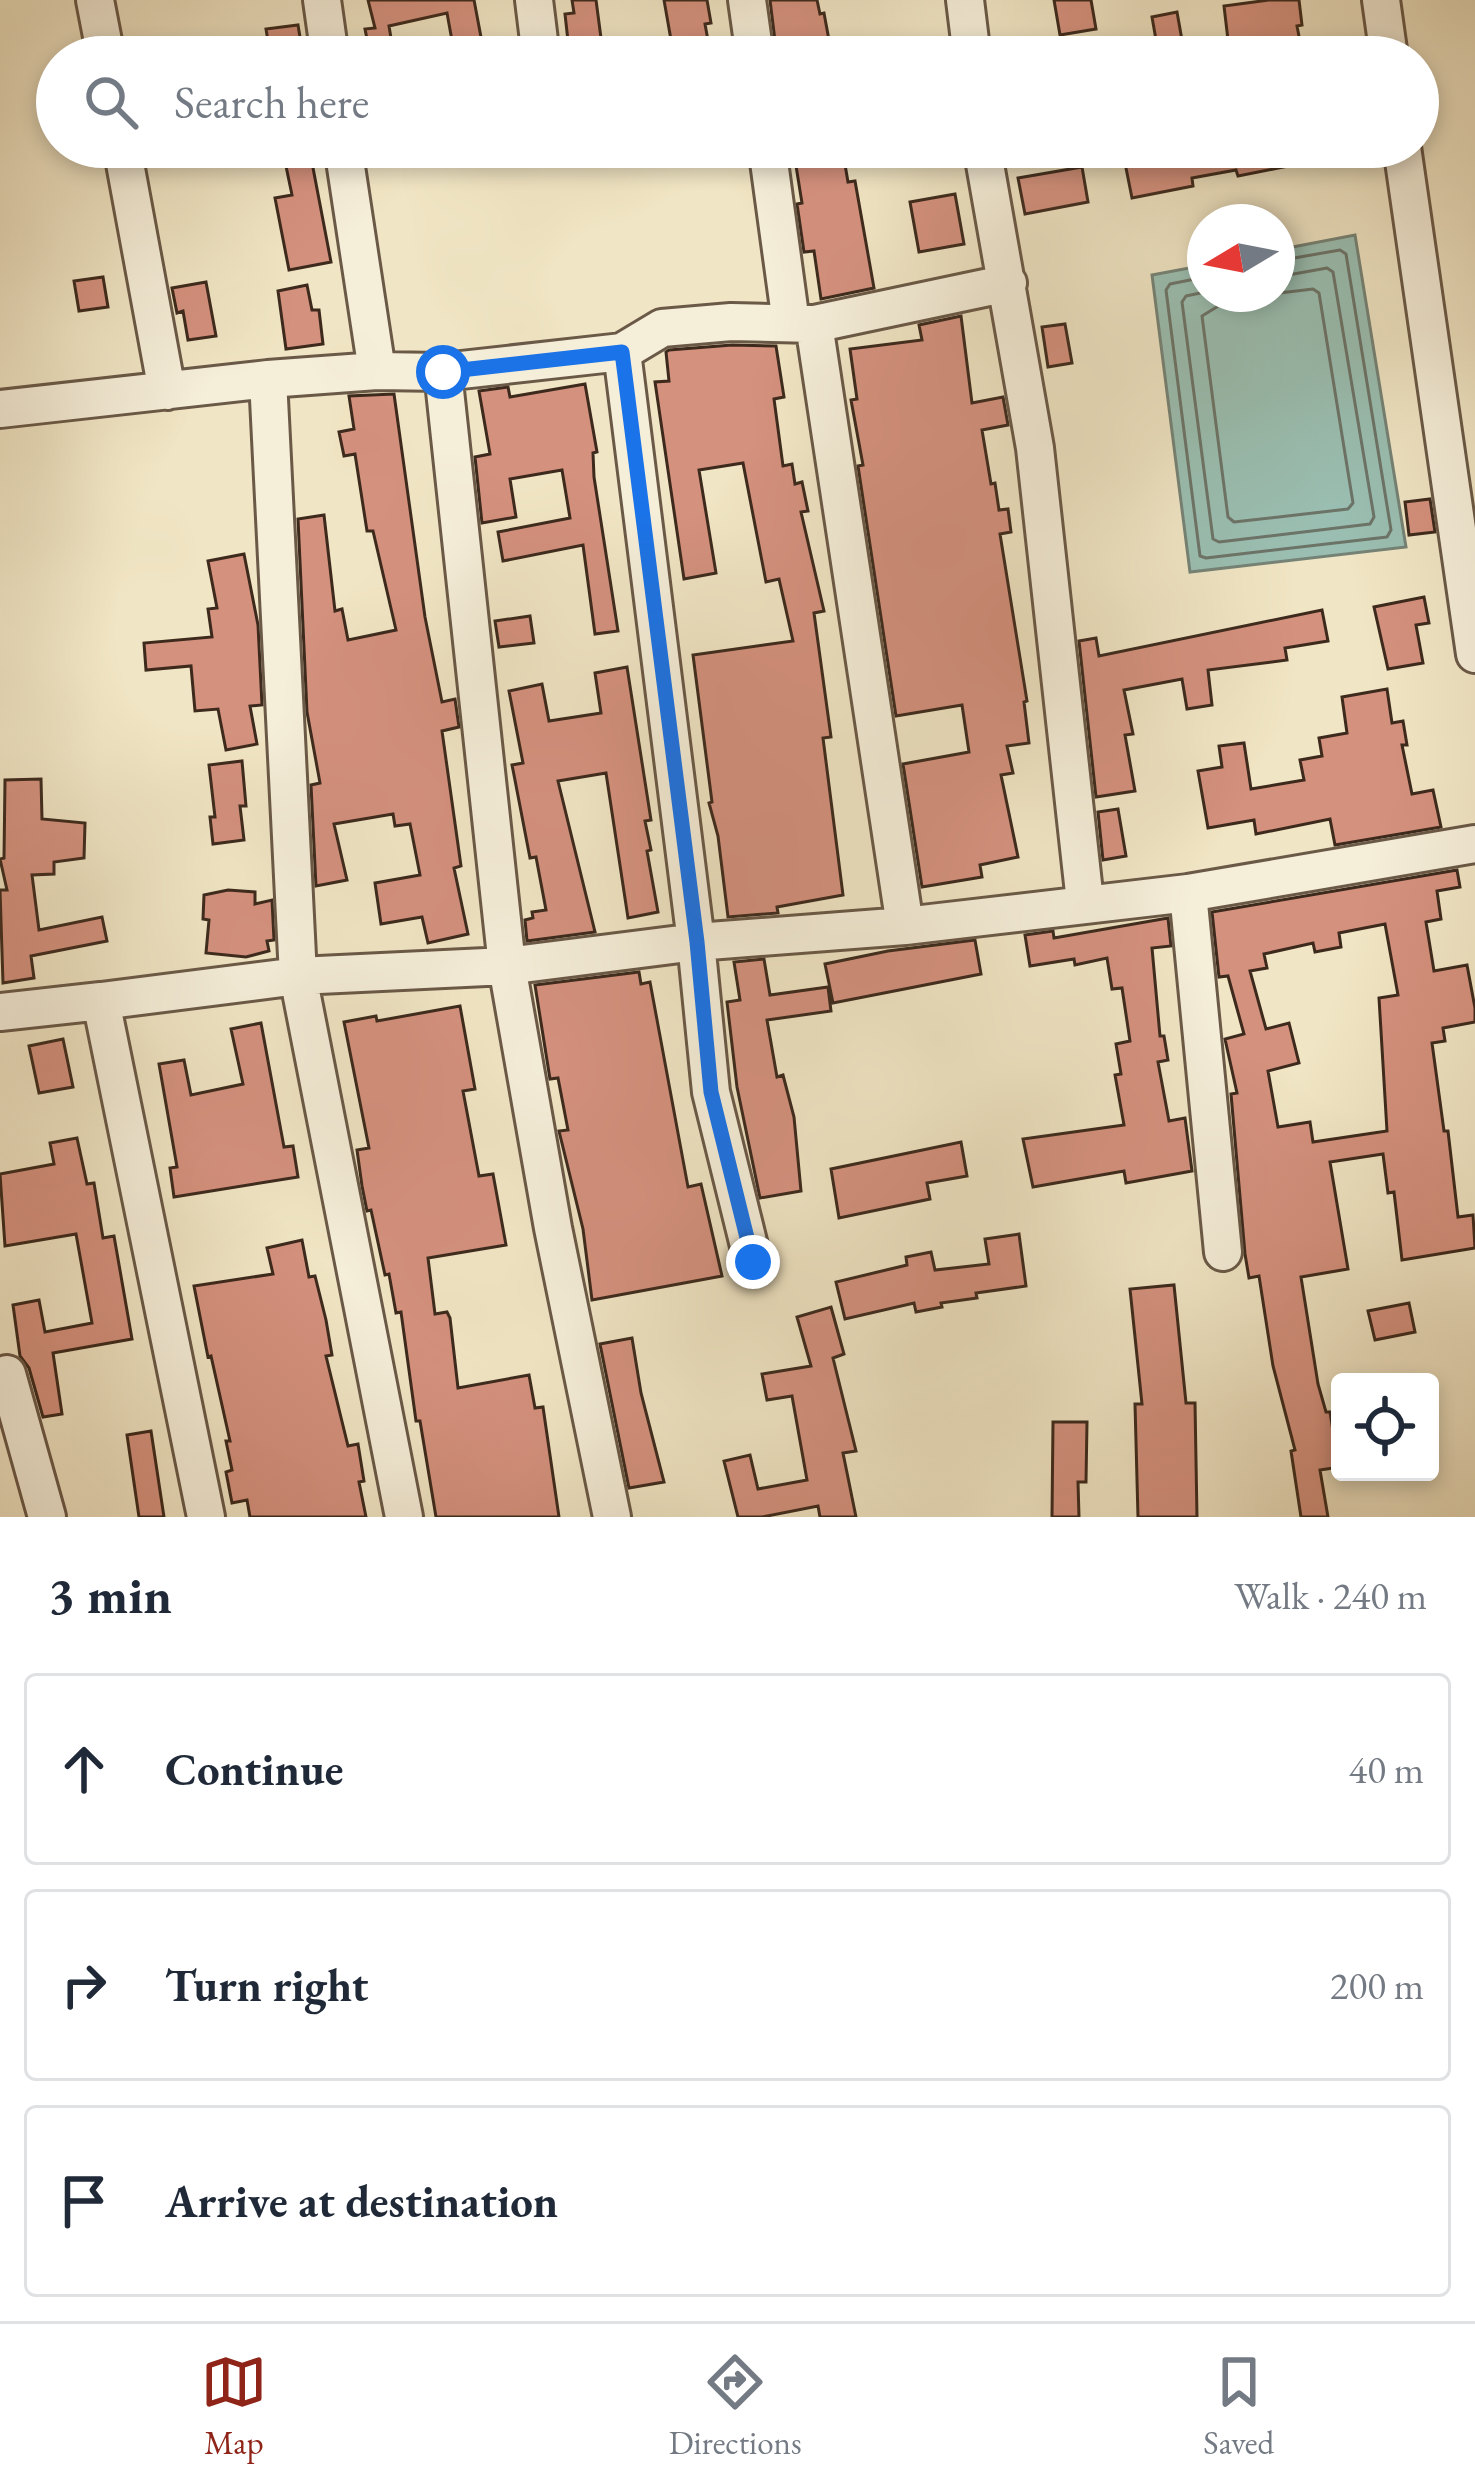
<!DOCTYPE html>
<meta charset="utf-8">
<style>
:root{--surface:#fff;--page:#f6f6f7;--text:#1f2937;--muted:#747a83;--line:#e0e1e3;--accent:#8f2418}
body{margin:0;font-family:"EB Garamond",serif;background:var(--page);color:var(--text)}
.controls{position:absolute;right:36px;bottom:36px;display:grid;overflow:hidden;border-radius:12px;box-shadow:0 6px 18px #0003}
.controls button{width:108px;height:108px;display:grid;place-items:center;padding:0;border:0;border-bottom:3px solid var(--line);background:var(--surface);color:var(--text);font:60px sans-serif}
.compass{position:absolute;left:1187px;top:204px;width:108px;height:108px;border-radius:50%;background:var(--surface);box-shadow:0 6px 18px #0003;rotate:260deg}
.stop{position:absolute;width:36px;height:36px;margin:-27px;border:9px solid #1a73e8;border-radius:50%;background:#fff}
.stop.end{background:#1a73e8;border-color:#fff;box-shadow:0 3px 12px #0008}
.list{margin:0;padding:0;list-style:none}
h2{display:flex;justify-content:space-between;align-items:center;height:156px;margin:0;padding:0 48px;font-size:51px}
h2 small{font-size:39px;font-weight:400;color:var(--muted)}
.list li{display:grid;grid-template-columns:78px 1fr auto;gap:36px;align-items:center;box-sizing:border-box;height:192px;margin:0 24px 24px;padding:0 24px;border:3px solid var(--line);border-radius:12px}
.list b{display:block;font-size:45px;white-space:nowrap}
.list em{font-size:39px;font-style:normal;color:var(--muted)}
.icon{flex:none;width:66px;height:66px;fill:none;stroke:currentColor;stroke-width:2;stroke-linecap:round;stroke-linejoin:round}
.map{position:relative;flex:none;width:1475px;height:1517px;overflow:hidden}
.search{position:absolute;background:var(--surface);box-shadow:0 6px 18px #0003;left:36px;right:36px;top:36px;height:132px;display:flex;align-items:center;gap:30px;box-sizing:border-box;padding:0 42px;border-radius:66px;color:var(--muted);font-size:45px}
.sheet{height:804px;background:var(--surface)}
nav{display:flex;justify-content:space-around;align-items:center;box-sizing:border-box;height:168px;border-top:3px solid var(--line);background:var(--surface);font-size:33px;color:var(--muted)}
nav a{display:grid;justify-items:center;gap:6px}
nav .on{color:var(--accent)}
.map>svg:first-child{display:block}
.water{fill:#9abfb2;stroke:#758376;stroke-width:3}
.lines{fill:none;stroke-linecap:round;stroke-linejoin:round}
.shore{stroke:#6c7468;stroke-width:3}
.building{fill:#d4917e;stroke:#3d2a1d;stroke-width:3;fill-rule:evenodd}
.minor-casing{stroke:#6a5947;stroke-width:42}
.minor{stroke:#f5eed9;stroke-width:36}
.route{stroke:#1a73e8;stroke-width:15}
</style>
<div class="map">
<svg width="1475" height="1517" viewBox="0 0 1475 1517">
<rect width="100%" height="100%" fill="#f0e5c4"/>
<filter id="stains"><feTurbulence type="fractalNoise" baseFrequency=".00167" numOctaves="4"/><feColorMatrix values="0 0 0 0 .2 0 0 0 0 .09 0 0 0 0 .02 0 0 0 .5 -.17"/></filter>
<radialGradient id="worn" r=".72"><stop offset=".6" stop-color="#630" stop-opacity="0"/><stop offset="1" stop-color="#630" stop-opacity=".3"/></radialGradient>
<!-- water -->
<path class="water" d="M1355 235 1406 547 1190 572 1152 275 1205 265V294H1277V250Z"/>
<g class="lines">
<!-- shore -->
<path class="shore" d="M1205 277 1170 284 1166 290 1200 556 1206 558 1387 537 1391 530 1346 254 1340 250 1277 261
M1205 292 1186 296 1182 302 1213 539 1219 542 1370 524 1374 517 1333 272 1327 268 1277 277
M1238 294 1202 316 1228 517 1234 522 1348 509 1353 503 1319 293 1313 289 1271 294"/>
</g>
<!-- building -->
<path class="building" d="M368 0H474L484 53 455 57 447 13 389 26 393 50 370 54 365 29 375 28Z
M572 0H596L601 38 568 41 565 14 574 13Z
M664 0H707L711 23 705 24 711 57H674Z
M770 0H817L820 14 824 13 831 51 777 57Z
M1054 0H1091L1096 29 1060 35Z
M1269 0H1299L1302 25 1297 26 1303 57H1230L1224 6Z
M1177 12 1185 57H1159L1152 17Z
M298 25 302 49 270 53 266 29Z
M282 147H309L331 262 289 270 275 198 292 195Z
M793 147H842L848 182 855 181 874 288 821 299 814 251 804 252 797 204 802 203Z
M1194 147H1317L1318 160 1238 176 1236 170 1192 178 1193 186 1132 198 1123 153 1148 148 1150 154Z
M1082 167 1088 202 1025 214 1018 178Z
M955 194 964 244 919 252 910 202Z
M103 277 108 307 79 311 74 281Z
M206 282 216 336 188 340 183 311 177 313 172 288Z
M307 285 312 310H319L323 344 286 349 278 291Z
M961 316 972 403 1003 397 1008 425 982 430 991 484 995 483 999 510 1008 509 1011 532 1000 534 1027 701 1024 702 1029 743 1007 746 1013 773 1001 775 1018 857 980 865 982 877 922 887 903 764 969 752 962 705 896 716 858 466 863 465 851 400 857 399 850 349 922 340 919 325Z
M1065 324 1072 363 1048 367 1042 327Z
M732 345 776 346 784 397 774 399 783 466 792 464 795 484 802 482 808 511 801 512 824 611 814 613 831 737 823 738 843 895 777 907 778 913 728 917 718 836 709 803 712 802 693 655 793 641 779 579 766 582 743 463 699 470 716 573 684 579 655 382 669 381 666 352 669 350Z
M585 384 597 452 593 453 594 477 618 631 595 634 583 545 503 561 498 532 570 518 562 470 510 479 516 517 482 523 475 457 490 454 479 391 508 387 510 397Z
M394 394 425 617 442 702 455 699 459 727 442 731 461 866 454 868 468 934 428 943 422 917 381 924 375 883 420 875 410 824 395 826 393 814 334 824 347 880 316 886 311 785 320 783 307 712 298 519 324 515 335 611 342 609 348 640 396 630 373 531H367L355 454 344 456 339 432 354 429 349 396Z
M1430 499 1435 532 1409 535 1405 502Z
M244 554 258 625 262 705 250 706 257 744 226 750 218 709 195 711 191 666 146 670 144 643 212 637 208 609 217 608 208 561Z
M1424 597 1429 623 1416 625 1423 663 1388 669 1374 607Z
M1322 610 1328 641 1285 648 1287 660 1208 670 1212 705 1187 709 1182 679 1124 690 1133 734 1125 735 1135 791 1096 797 1079 641 1096 638 1099 656Z
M530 616 534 643 499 647 495 621Z
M627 667 651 820 645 821 651 850 647 851 658 912 628 918 606 773 558 781 595 932 527 941 525 920 533 918 532 912 546 910 536 857 530 858 514 775 512 765 523 763 509 691 542 684 549 721 601 713 595 673Z
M1387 689 1392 723 1403 721 1407 745H1402L1412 794 1433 790 1441 827 1335 845 1330 819 1256 834 1254 820 1208 828 1198 771 1222 767 1219 746 1244 743 1251 789 1304 780 1300 760 1322 756 1319 738 1347 733 1342 697Z
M242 761 246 806H240L244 840 213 844 210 817H215L209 765Z
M41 779 42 819 85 823 84 858 54 862V874L32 875 39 930 102 917 107 941 31 956 34 978 3 983 0 890H7L0 859 4 858 5 780Z
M1118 809 1126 856 1103 860 1098 812Z
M1457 870 1460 887 1437 891 1441 919 1426 922 1434 971 1467 965 1475 1008V1022L1443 1028 1445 1041 1432 1043 1444 1131H1448L1458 1217 1473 1215 1475 1248 1402 1260 1394 1192 1388 1193 1383 1154 1330 1162 1348 1269 1301 1277 1318 1384 1326 1412H1330L1335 1444 1340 1443V1467L1320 1470 1328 1517H1301L1291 1451 1295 1450 1273 1366 1259 1276 1249 1278 1245 1254 1231 1094 1237 1093 1225 1039 1244 1034 1228 976 1219 977 1212 912ZM1385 924 1398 995 1379 998 1387 1131 1313 1142 1310 1122 1278 1127 1268 1071 1299 1063 1289 1023 1266 1029 1250 971 1267 968 1264 954 1313 943 1315 952 1341 947 1339 933Z
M228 890 255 892V904L272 900 274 940 267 941 269 951 246 957 206 953 209 920 203 919 204 895Z
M1168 918 1171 946 1152 948 1160 1036H1164L1168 1060 1158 1062 1169 1121 1185 1118 1192 1171 1126 1183 1124 1171 1033 1187 1023 1139 1124 1125 1115 1075 1121 1074 1116 1044 1130 1041 1122 988 1112 989 1107 958 1075 965 1074 959 1030 966 1025 935 1053 931 1054 938Z
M975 940 981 974 833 1003 825 964 888 951Z
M764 959 770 995 828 987 831 1011 767 1020 777 1077 783 1075 794 1117 801 1191 760 1198 737 1087 727 1002 740 1000 734 962Z
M639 972 641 984 650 982 688 1187 701 1184 722 1276 592 1300 583 1229 559 1131 568 1130 558 1078 550 1079 535 985Z
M460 1006 475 1089 463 1091 479 1176 493 1174 506 1245 428 1258 435 1314 447 1312 450 1318 458 1388 529 1375 535 1408 543 1407 559 1517H436L420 1421H416L401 1312 396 1313 389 1274 385 1275 371 1210 367 1211 362 1186 357 1150 369 1148 344 1022 376 1016 377 1021Z
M261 1023 284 1147 293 1146 298 1177 174 1197 170 1168 177 1167 159 1064 184 1060 191 1095 243 1084 231 1029Z
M63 1039 73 1087 39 1093 29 1046Z
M77 1138 87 1184 94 1183 103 1238 114 1236 132 1339 53 1353 62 1414 43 1417 29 1368 20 1356 13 1305 39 1300 45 1332 92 1323 76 1234 5 1246 0 1174 54 1164 50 1143Z
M961 1142 967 1176 927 1183 930 1199 839 1218 831 1169Z
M1019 1234 1026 1286 976 1293 977 1298 941 1303 942 1307 916 1312 914 1303 845 1319 836 1282 907 1265 906 1257 931 1252 935 1270 989 1264 985 1239Z
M302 1240 309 1277 315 1276 326 1320 332 1355 326 1356 348 1446 358 1444 364 1481 359 1482 366 1517H250L247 1500 232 1503 226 1472 232 1470 226 1441H230L211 1356 208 1357 194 1286 273 1274 267 1248Z
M1174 1285 1186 1403H1195L1197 1517H1138L1135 1404H1142L1130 1289Z
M1409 1303 1415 1332 1375 1340 1368 1311Z
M831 1307 844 1354 833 1358 856 1451 843 1453 856 1517H820L818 1506 762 1517H738L724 1461 750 1455 758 1489 807 1480 792 1396 767 1400 762 1374 811 1366 797 1317Z
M632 1338 641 1393 664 1482 629 1488 600 1344Z
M1053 1422H1087L1086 1482H1078L1079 1517H1052Z
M151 1431 164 1517H139L127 1435Z"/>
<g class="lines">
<!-- minor casing -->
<g class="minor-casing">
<path id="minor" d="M95 0 106 57
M322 0 330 57
M534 0 541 57
M747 0 755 57
M965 0 972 57
M1381 0 1389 57
M122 147 167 391
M343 147 377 371
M767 147 791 323
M982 147 1035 448 1085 902
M1402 147 1475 654
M814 324 1008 283
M622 352 662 328 731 322 814 324 905 926
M443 372 507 966 553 1228 612 1517
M0 409 268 379
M1188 893 1223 1252
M0 1012 101 1001
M7 1374 47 1517
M206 1517 101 1001 298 976 507 966 696 942 905 926 1188 893 1475 844
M404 1517 298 976 268 379 377 371 443 372 622 352 696 942 711 1092 753 1262"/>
</g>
<!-- minor -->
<use href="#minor" class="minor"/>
</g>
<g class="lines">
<!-- route -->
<path class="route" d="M443 372 622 352 697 942 711 1092 753 1262"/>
</g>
<rect width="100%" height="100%" filter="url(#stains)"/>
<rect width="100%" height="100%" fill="url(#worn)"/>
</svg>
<div class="controls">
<button><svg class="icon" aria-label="locate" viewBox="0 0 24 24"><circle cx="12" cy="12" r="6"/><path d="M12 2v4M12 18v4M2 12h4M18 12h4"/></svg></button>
</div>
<svg class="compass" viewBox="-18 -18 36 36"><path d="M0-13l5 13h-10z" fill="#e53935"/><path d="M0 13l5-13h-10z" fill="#747a83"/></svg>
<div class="stop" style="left:443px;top:372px"></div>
<div class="stop end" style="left:753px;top:1262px"></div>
<div class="search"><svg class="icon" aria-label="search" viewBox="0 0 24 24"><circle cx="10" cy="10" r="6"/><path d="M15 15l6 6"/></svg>Search here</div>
</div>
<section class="sheet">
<h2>3 min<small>Walk · 240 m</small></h2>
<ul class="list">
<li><svg class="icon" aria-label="ahead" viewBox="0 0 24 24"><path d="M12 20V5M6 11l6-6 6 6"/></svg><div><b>Continue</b></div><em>40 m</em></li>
<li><svg class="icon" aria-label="right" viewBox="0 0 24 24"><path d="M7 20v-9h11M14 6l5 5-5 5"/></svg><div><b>Turn right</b></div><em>200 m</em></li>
<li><svg class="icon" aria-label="arrive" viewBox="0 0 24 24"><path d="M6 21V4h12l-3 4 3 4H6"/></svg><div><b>Arrive at destination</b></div></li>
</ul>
</section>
<nav>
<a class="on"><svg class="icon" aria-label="map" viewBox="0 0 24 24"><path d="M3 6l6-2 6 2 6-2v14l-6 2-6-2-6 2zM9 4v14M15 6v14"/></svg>Map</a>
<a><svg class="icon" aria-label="directions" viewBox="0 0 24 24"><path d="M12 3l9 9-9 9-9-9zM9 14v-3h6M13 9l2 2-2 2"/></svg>Directions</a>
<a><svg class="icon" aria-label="saved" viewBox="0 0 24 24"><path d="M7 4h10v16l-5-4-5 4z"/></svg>Saved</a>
</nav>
